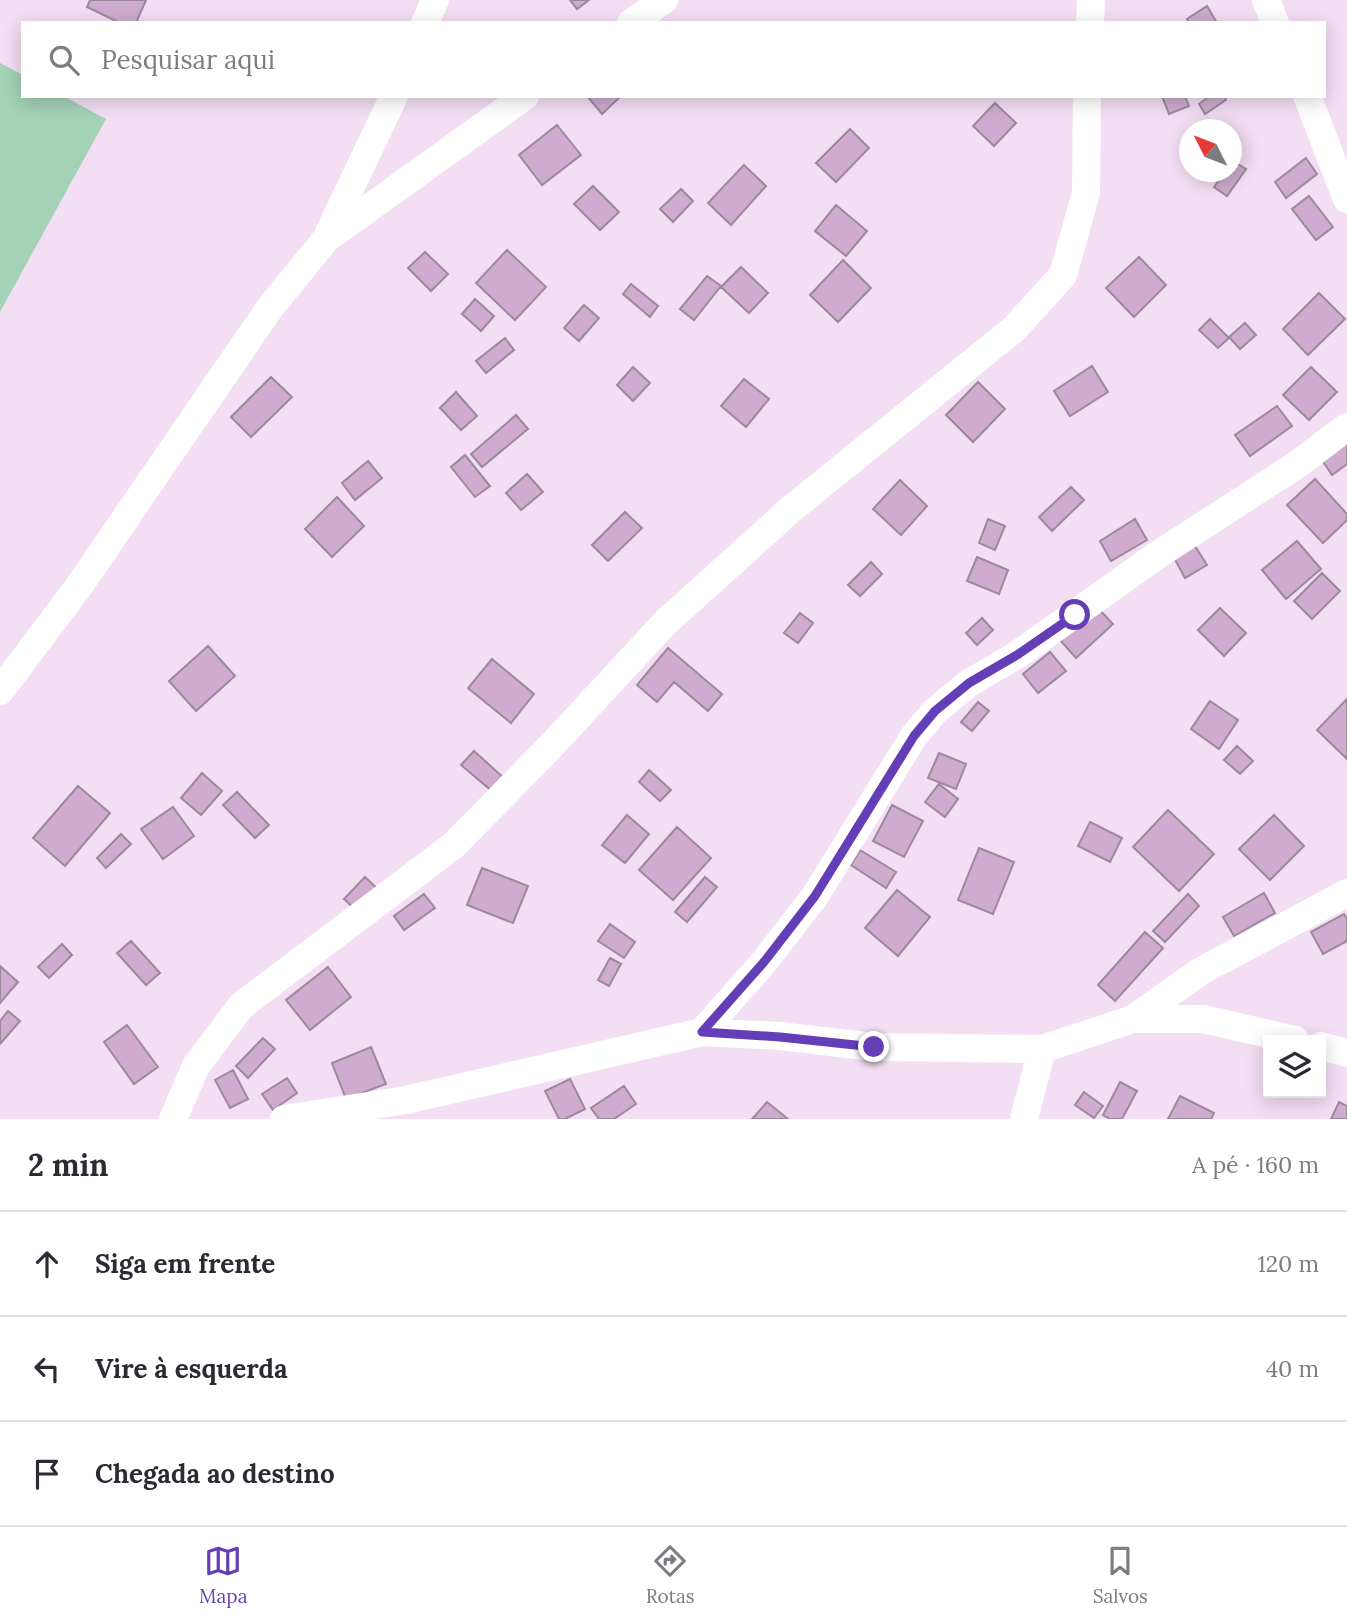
<!DOCTYPE html>
<html lang="pt">
<meta charset="utf-8">
<style>
:root{--surface:#fff;--page:#f2f2f3;--text:#2b2b33;--muted:#7c7c81;--line:#e1e1e2;--accent:#633eb6}
body{margin:0;font-family:Lora,serif;background:var(--page);color:var(--text)}
.controls{position:absolute;right:21px;bottom:21px;display:grid;overflow:hidden;border-radius:0px;box-shadow:0 4px 18px #0003}
.controls button{width:63px;height:63px;display:grid;place-items:center;padding:0;border:0;border-bottom:2px solid var(--line);background:var(--surface);color:var(--text);font:35px sans-serif}
.compass{position:absolute;left:1179px;top:119px;width:63px;height:63px;border-radius:50%;background:var(--surface);box-shadow:0 4px 18px #0003;rotate:312deg}
.stop{position:absolute;width:21px;height:21px;margin:-16px;border:5px solid #633eb6;border-radius:50%;background:#fff}
.stop.end{background:#633eb6;border-color:#fff;box-shadow:0 2px 7px #0008}
.list{margin:0;padding:0;list-style:none}
h2{display:flex;justify-content:space-between;align-items:center;height:91px;margin:0;padding:0 28px;font-size:30px}
h2 small{font-size:23px;font-weight:400;color:var(--muted)}
.list li{display:grid;grid-template-columns:46px 1fr auto;gap:21px;align-items:center;box-sizing:border-box;height:105px;padding:0 28px;border-top:2px solid var(--line)}
.list b{display:block;font-size:26px;white-space:nowrap}
.list em{font-size:23px;font-style:normal;color:var(--muted)}
.icon{flex:none;width:38px;height:38px;fill:none;stroke:currentColor;stroke-width:2;stroke-linecap:round;stroke-linejoin:round}
.map{position:relative;flex:none;width:1347px;height:1119px;overflow:hidden}
.search{position:absolute;background:var(--surface);box-shadow:0 4px 18px #0003;left:21px;right:21px;top:21px;height:77px;display:flex;align-items:center;gap:18px;box-sizing:border-box;padding:0 24px;border-radius:0px;color:var(--muted);font-size:26px}
.sheet{height:406px;background:var(--surface)}
nav{display:flex;justify-content:space-around;align-items:center;box-sizing:border-box;height:98px;border-top:2px solid var(--line);background:var(--surface);font-size:19px;color:var(--muted)}
nav a{display:grid;justify-items:center;gap:4px}
nav .on{color:var(--accent)}
.map>svg:first-child{display:block}
.green{fill:#a3d2b7}
.building{fill:#ceabcf;stroke:#9c899d;stroke-width:2}
.lines{fill:none;stroke-linecap:round;stroke-linejoin:round}
.minor{stroke:#fff;stroke-width:28}
.route{stroke:#633eb6;stroke-width:9}
</style>
<div class="map">
<svg width="1347" height="1119" viewBox="0 0 1347 1119">
<rect width="100%" height="100%" fill="#f3def4"/>
<!-- green -->
<path class="green" d="M0 63 23 75V96H63L106 119 0 312Z"/>
<!-- building -->
<path class="building" d="M90 0H146L136 23H120L87 7Z
M570 0H589L577 9Z
M1207 6 1217 23H1189L1187 19Z
M587 96H621L602 114Z
M1162 96H1185L1189 106 1169 114Z
M1210 96H1224L1226 100 1205 114 1199 104Z
M995 103 1016 123 994 146 973 126Z
M557 125 581 155 542 185 519 155Z
M850 129 869 148 836 182 816 163Z
M1306 158 1317 174 1286 198 1275 182Z
M1233 161 1246 169 1227 196 1214 187 1225 172H1232Z
M744 165 766 186 731 225 708 203Z
M593 186 619 212 600 230 574 204Z
M681 189 693 201 673 222 660 209Z
M1309 196 1333 227 1316 240 1292 209Z
M836 205 867 231 846 256 815 231Z
M507 250 546 287 515 320 476 283Z
M425 252 448 274 431 291 408 268Z
M1139 257 1166 285 1134 317 1106 288Z
M843 260 871 288 838 322 810 295Z
M741 267 768 293 749 313 721 287Z
M707 276 721 286 694 320 680 309Z
M631 284 658 306 650 317 623 294Z
M1319 293 1345 319 1308 355 1283 329Z
M475 299 494 316 481 331 462 314Z
M584 305 599 318 579 341 564 328Z
M1210 319 1229 338 1218 348 1199 330Z
M1245 323 1256 335 1240 349 1229 337Z
M505 338 514 350 486 373 476 361Z
M1092 366 1108 392 1070 416 1054 391Z
M633 367 650 383 633 401 617 385Z
M1311 367 1337 392 1309 420 1283 395Z
M271 377 292 397 251 437 231 417Z
M744 379 769 399 746 427 721 406Z
M978 382 1005 409 973 442 946 415Z
M456 392 477 416 461 430 440 408Z
M1277 406 1292 426 1250 456 1235 435Z
M516 415 528 429 482 467 471 454Z
M1347 442V464L1332 475 1322 460Z
M465 455 490 486 475 497 451 467Z
M368 461 382 478 355 500 342 483Z
M527 474 543 492 521 510 506 493Z
M1315 479 1347 514V520L1323 543 1287 505Z
M900 480 927 506 901 535 873 509Z
M1071 487 1084 500 1052 531 1039 517Z
M337 497 364 526 332 557 305 529Z
M625 512 642 528 608 561 592 545Z
M988 519 1005 526 995 550 979 543Z
M1135 519 1147 540 1111 561 1100 541Z
M1297 541 1321 569 1286 599 1262 570Z
M1195 546 1207 565 1185 578 1174 558Z
M977 557 1008 570 999 594 967 581Z
M871 562 882 574 860 596 848 585Z
M1322 573 1340 591 1312 619 1294 601Z
M1096 606 1113 624 1076 658 1060 640Z
M1220 608 1246 633 1224 656 1198 630Z
M800 613 813 623 798 643 784 633Z
M982 618 993 630 977 645 966 633Z
M208 646 235 676 196 711 169 681Z
M668 648 722 694 708 711 674 682 657 702 637 685Z
M1050 652 1066 671 1038 693 1023 674Z
M492 659 534 694 511 723 468 688Z
M1347 699V759L1317 730Z
M1210 701 1238 720 1219 749 1191 729Z
M978 702 989 711 972 731 961 722Z
M1237 746 1253 761 1240 774 1224 760Z
M474 751 505 779 493 792 461 765Z
M939 753 966 764 956 789 928 778Z
M649 770 671 790 660 801 639 782Z
M202 773 222 791 201 815 181 798Z
M939 784 958 799 945 817 925 802Z
M78 786 110 813 65 866 33 838Z
M237 792 269 825 255 838 223 805Z
M892 805 923 821 904 857 873 841Z
M173 807 194 836 163 859 141 829Z
M1168 810 1214 854 1179 891 1133 847Z
M627 815 649 834 625 863 602 845Z
M1274 815 1304 846 1270 880 1239 849Z
M1090 822 1122 838 1110 862 1078 846Z
M677 827 711 858 673 900 639 870Z
M121 834 131 844 106 868 97 858Z
M979 848 1014 862 993 914 958 900Z
M860 850 896 872 886 888 851 865Z
M482 868 528 886 513 923 467 905Z
M365 877 380 891 360 914 344 899Z
M705 877 717 887 687 922 675 912Z
M897 890 930 917 898 956 865 928Z
M1264 893 1275 913 1234 936 1223 917Z
M424 894 435 908 404 930 394 916Z
M1188 894 1199 906 1165 942 1153 931Z
M1344 914 1347 919V941L1323 954 1311 932Z
M610 924 635 942 624 958 598 941Z
M1145 932 1163 948 1115 1001 1098 985Z
M131 941 160 973 146 985 117 953Z
M62 944 72 955 49 978 38 967Z
M610 958 621 964 609 986 598 980Z
M0 966 18 982 0 1003Z
M328 967 351 997 310 1030 286 1000Z
M8 1011 20 1021 0 1044V1021Z
M127 1025 158 1067 134 1084 104 1042Z
M263 1038 275 1049 248 1078 236 1066Z
M371 1047 386 1084 346 1099 332 1063Z
M233 1070 248 1099 230 1108 215 1080Z
M287 1078 297 1093 273 1110 262 1094Z
M570 1079 585 1109 565 1119H559L545 1091Z
M1120 1082 1137 1091 1122 1119H1110L1103 1115Z
M624 1086 636 1104 614 1119H599L591 1108Z
M1084 1092 1103 1106 1094 1118 1075 1105Z
M1180 1096 1214 1113 1211 1119H1168Z
M767 1102 788 1119H752Z
M1339 1102 1347 1106V1119H1331Z"/>
<g class="lines">
<!-- minor -->
<path class="minor" d="M1266 0 1275 23
M425 23 435 0
M631 23 664 0
M1090 23 1091 0
M394 96 326 239 525 96
M1307 96 1347 199
M0 691 79 586 269 309 326 239
M1133 1019 1201 971 1347 893
M702 1032 764 962 815 896 914 736 935 711 969 683 1017 655 1156 556 1298 464 1347 427
M1321 1046 1347 1053
M173 1119 196 1066 241 1006 454 845 552 745 665 623 790 510 1014 329 1063 275 1086 193 1087 96
M284 1119 406 1100 702 1032 780 1036 874 1047 1042 1049 1133 1019H1203L1295 1040
M1024 1119 1042 1049"/>
</g>
<g class="lines">
<!-- route -->
<path class="route" d="M874 1047 780 1037 702 1032 764 962 815 896 914 736 935 711 969 683 1017 655 1075 615"/>
</g>
</svg>
<div class="controls">
<button><svg class="icon" aria-label="layers" viewBox="0 0 24 24"><path d="M12 4l9 5-9 5-9-5zM3 14l9 5 9-5"/></svg></button>
</div>
<svg class="compass" viewBox="-18 -18 36 36"><path d="M0-13l5 13h-10z" fill="#e53935"/><path d="M0 13l5-13h-10z" fill="#7c7c81"/></svg>
<div class="stop" style="left:1075px;top:615px"></div>
<div class="stop end" style="left:874px;top:1047px"></div>
<div class="search"><svg class="icon" aria-label="search" viewBox="0 0 24 24"><circle cx="10" cy="10" r="6"/><path d="M15 15l6 6"/></svg>Pesquisar aqui</div>
</div>
<section class="sheet">
<h2>2 min<small>A pé · 160 m</small></h2>
<ul class="list">
<li><svg class="icon" aria-label="ahead" viewBox="0 0 24 24"><path d="M12 20V5M6 11l6-6 6 6"/></svg><div><b>Siga em frente</b></div><em>120 m</em></li>
<li><svg class="icon" aria-label="left" viewBox="0 0 24 24"><path d="M17 20v-9H6M10 6l-5 5 5 5"/></svg><div><b>Vire à esquerda</b></div><em>40 m</em></li>
<li><svg class="icon" aria-label="arrive" viewBox="0 0 24 24"><path d="M6 21V4h12l-3 4 3 4H6"/></svg><div><b>Chegada ao destino</b></div></li>
</ul>
</section>
<nav>
<a class="on"><svg class="icon" aria-label="map" viewBox="0 0 24 24"><path d="M3 6l6-2 6 2 6-2v14l-6 2-6-2-6 2zM9 4v14M15 6v14"/></svg>Mapa</a>
<a><svg class="icon" aria-label="directions" viewBox="0 0 24 24"><path d="M12 3l9 9-9 9-9-9zM9 14v-3h6M13 9l2 2-2 2"/></svg>Rotas</a>
<a><svg class="icon" aria-label="saved" viewBox="0 0 24 24"><path d="M7 4h10v16l-5-4-5 4z"/></svg>Salvos</a>
</nav>
